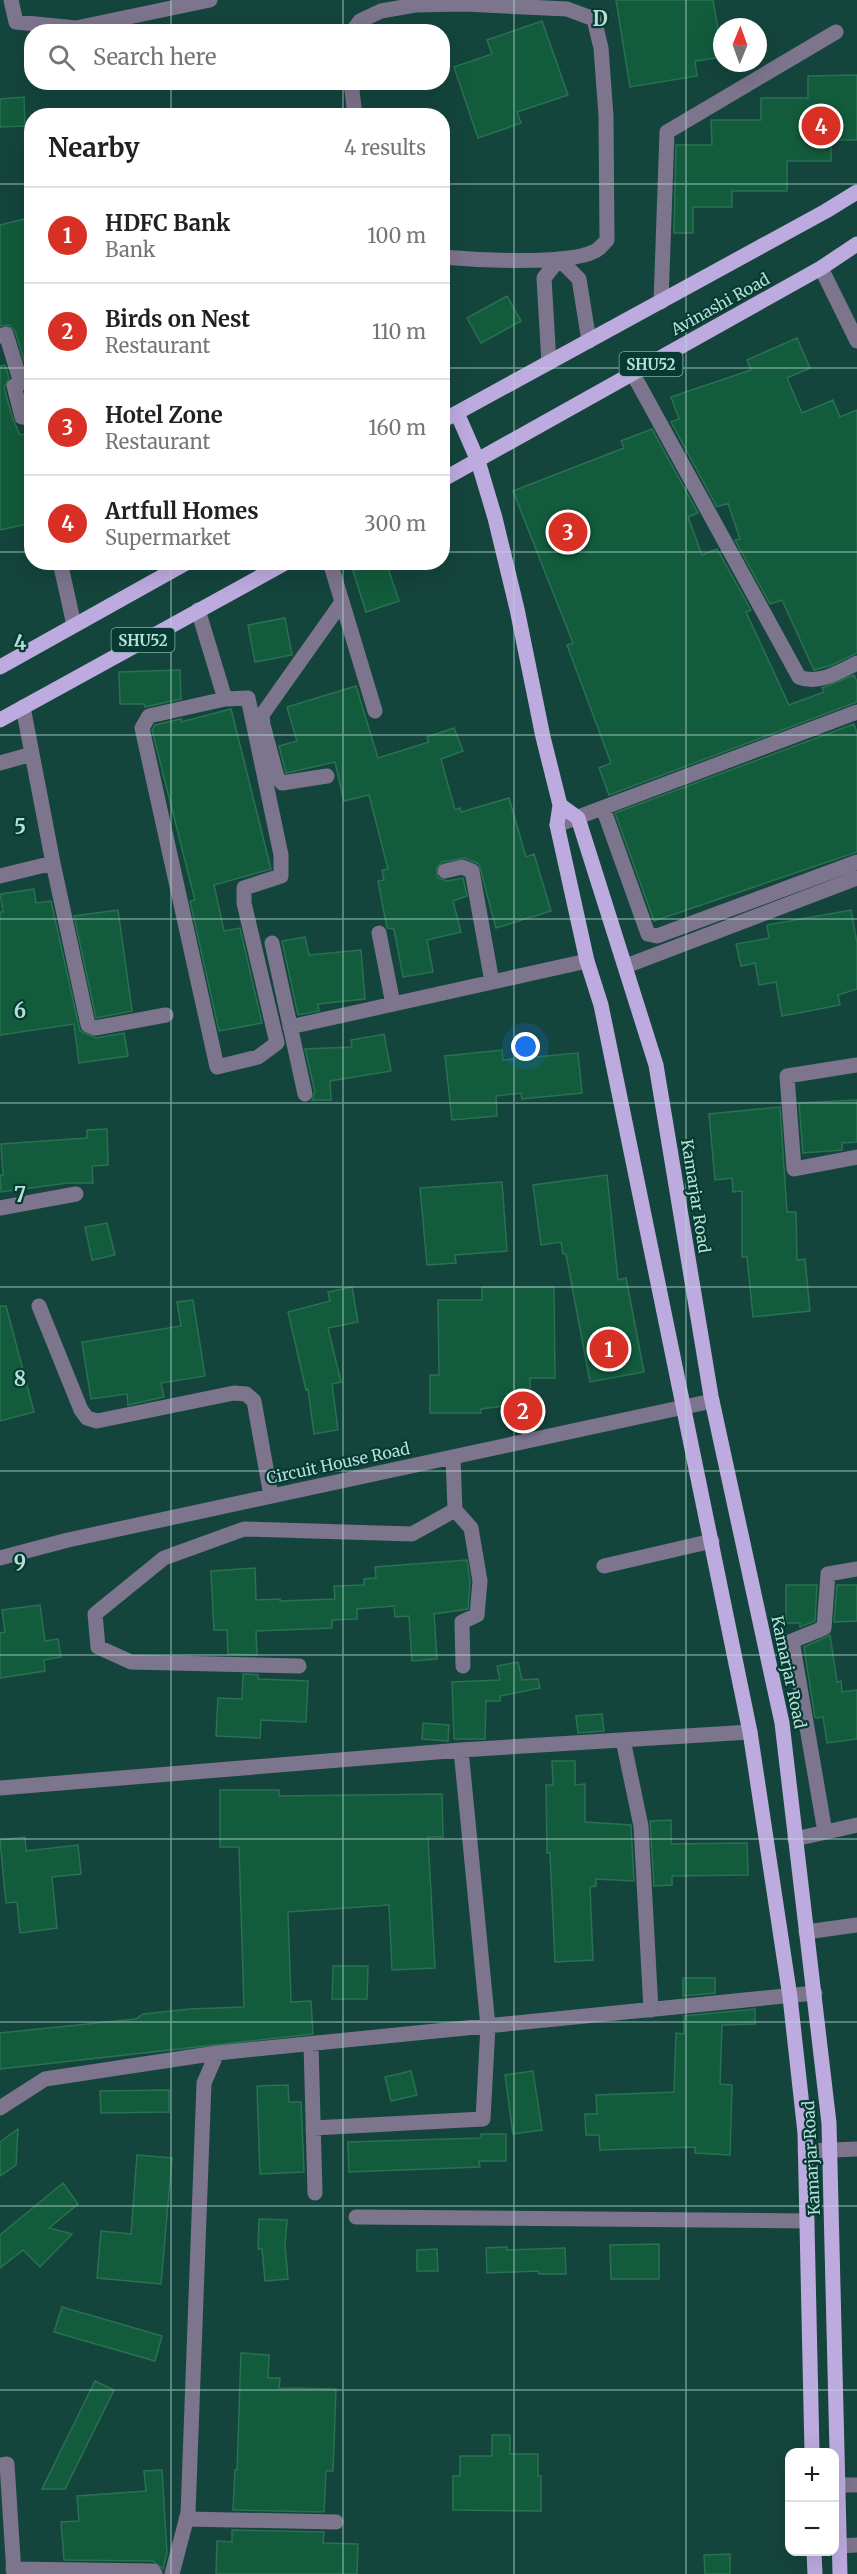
<!DOCTYPE html>
<meta charset="utf-8">
<style>
:root{--surface:#fff;--page:#f6f6f6;--text:#202124;--muted:#757577;--line:#e0e0e0;--accent:#d93025}
body{margin:0;font-family:Merriweather,serif;background:var(--page);color:var(--text)}
.controls{position:absolute;right:18px;bottom:18px;display:grid;overflow:hidden;border-radius:12px;box-shadow:0 6px 24px #0002}
.controls button{width:54px;height:54px;display:grid;place-items:center;padding:0;border:0;border-bottom:2px solid var(--line);background:var(--surface);color:var(--text);font:30px sans-serif}
.compass{position:absolute;left:713px;top:18px;width:54px;height:54px;border-radius:50%;background:var(--surface);box-shadow:0 6px 24px #0002;rotate:1deg}
.you{position:absolute;left:526px;top:1047px;width:21px;height:21px;margin:-15px;border:4px solid #fff;border-radius:50%;background:#1a73e8;box-shadow:0 0 0 9px #1a73e833}
.badge{display:grid;place-items:center;width:39px;height:39px;border-radius:50%;background:var(--accent);color:#fff;font-size:20px;font-weight:700}
.pin{position:absolute;translate:-50% -50%;border:3px solid #fff;box-shadow:0 2px 6px #0006}
.list{margin:0;padding:0;list-style:none}
h2{display:flex;justify-content:space-between;align-items:center;height:78px;margin:0;padding:0 24px;font-size:26px}
h2 small{font-size:20px;font-weight:400;color:var(--muted)}
.list li{display:grid;grid-template-columns:39px 1fr auto;gap:18px;align-items:center;box-sizing:border-box;height:96px;padding:0 24px;border-top:2px solid var(--line)}
.list b{display:block;font-size:22px;white-space:nowrap}
.list p{margin:0;font-size:20px;white-space:nowrap;color:var(--muted)}
.list em{font-size:20px;font-style:normal;color:var(--muted)}
.icon{flex:none;width:33px;height:33px;fill:none;stroke:currentColor;stroke-width:2;stroke-linecap:round;stroke-linejoin:round}
.map{position:relative;flex:none;width:857px;height:2574px;overflow:hidden}
.search{position:absolute;background:var(--surface);box-shadow:0 6px 24px #0002;left:24px;top:24px;width:426px;height:66px;display:flex;align-items:center;gap:15px;box-sizing:border-box;padding:0 21px;border-radius:24px;color:var(--muted);font-size:22px}
.panel{position:absolute;background:var(--surface);box-shadow:0 6px 24px #0002;left:24px;top:108px;width:426px;height:462px;border-radius:24px}
.map>svg:first-child{display:block}
.building{fill:#135b3d;stroke:#297151;stroke-width:1.5}
.lines{fill:none;stroke-linecap:round;stroke-linejoin:round}
.minor{stroke:#7d748e;stroke-width:15}
.major{stroke:#bdabdf;stroke-width:15}
.grid{fill:none;stroke:#b6dfd6;stroke-width:1.5;stroke-opacity:0.55}
.labels{text-anchor:middle;dominant-baseline:central;stroke-width:4.5;stroke-linejoin:round;paint-order:stroke}
.shield{fill:#063a33;stroke:#81aea5;stroke-width:1.5}
.shield-label{font-size:15px;font-weight:bold;fill:#b6dfd6}
.street-label{font-size:16px;fill:#b6dfd6;stroke:#063a33}
.grid-label{font-size:20px;text-anchor:middle;font-weight:bold;fill:#b6dfd6;stroke:#063a33;stroke-width:4.5;stroke-linejoin:round;paint-order:stroke}
</style>
<div class="map">
<svg width="857" height="2574" viewBox="0 0 857 2574">
<rect width="100%" height="100%" fill="#14453d"/>
<!-- building -->
<path class="building" d="M616 0H713L720 41 714 42 716 58 695 61 697 76 630 87Z
M542 21 568 95 517 112 521 123 478 138 454 67 492 54 487 40Z
M857 75V140H831V161H787V191H732V207H693V233H674L676 145H712L711 120H761V98H808V76Z
M24 97 25 126 0 127V99Z
M32 217V393L26 394 30 380 15 331 9 325 0 326V225Z
M507 296 521 321 481 343 467 318Z
M797 338 810 368 787 378 802 413 833 400 840 417 857 410V653L832 665 814 670 782 600 770 604 735 540 740 539 728 503 717 507 671 422 679 419 671 397 751 370 747 360Z
M5 365 9 378 4 388 13 419 20 435 32 433V523L0 530V366Z
M652 429 698 513 688 517 702 555 717 549 751 610 746 612 789 705 824 692 822 688 854 675 857 682V702L609 795 599 768 611 763 567 645 573 643 513 491 624 448 621 441Z
M379 562H386L399 601 366 612 353 571Z
M285 618 292 655 255 662 248 625Z
M180 670 181 699 145 707 144 704H120L119 672Z
M356 686 378 758 429 742 427 737 454 728 463 751 441 759 455 810 460 808 461 812 509 798 526 857 534 854 551 911 496 928 479 864 465 858 442 862 436 869 438 878 447 881 463 878 467 896 453 901 461 932 427 940 433 972 403 977 394 929 387 928 378 881 384 880 382 870 388 869 369 795 344 801 335 762 286 773 279 746 297 741 287 707Z
M231 709 271 869 214 885 224 931 240 928 262 1023 219 1031 190 901 195 900 152 730 155 725 181 719V722Z
M854 724 857 733V852L654 921 615 813Z
M34 889 36 903 51 901 80 1031 96 1038 124 1033 128 1056 79 1063 74 1024 0 1035V912H3L0 894Z
M118 910 132 1011 96 1018 74 916Z
M851 910 857 943V989L838 995 840 1005 782 1016 776 982 759 985 755 963 741 966 736 944 769 938 767 925Z
M305 937 309 955 361 950 365 999 318 1004 319 1011 298 1015 282 941Z
M384 1034 391 1071 330 1081 331 1100H312L315 1092 305 1049 352 1047 351 1040Z
M502 1050 503 1060 578 1053 582 1093 522 1099 521 1093 496 1096 497 1116 452 1120 445 1056Z
M857 1100V1142L842 1143V1150L803 1153 799 1103Z
M780 1107 787 1212H796L797 1260 805 1259 810 1311 753 1317 747 1257H742V1191L733 1192 732 1178 715 1180 709 1114Z
M107 1129 108 1165 92 1166 93 1183H68L1 1192 0 1175H3L1 1144 87 1138V1130Z
M607 1175 618 1280 626 1278 644 1372 590 1382 566 1254H563L561 1242 541 1245 533 1185Z
M502 1182 507 1251 455 1255 456 1263 427 1265 420 1188Z
M107 1223 115 1255 92 1260 85 1227Z
M352 1287 358 1322 328 1328 341 1382 332 1384 338 1430 314 1434 308 1389 306 1390 288 1312 330 1301 328 1292Z
M482 1287H554L555 1378H530V1403H503V1406L481 1409V1413H430V1375H439L438 1300H482Z
M193 1300 205 1376 161 1383 164 1397 128 1405 127 1394 91 1399 82 1342 181 1326 177 1302Z
M0 1306H6L34 1412 0 1421Z
M467 1560 470 1581 468 1609 434 1614 437 1659 412 1661 409 1616 395 1617 394 1606 357 1609V1619L332 1620V1628L256 1631 257 1655 228 1654 227 1630H214L211 1571 255 1568 256 1600 280 1599V1601L335 1599 334 1586 364 1585V1579L376 1578 375 1567Z
M786 1585H817L815 1621 800 1627V1623H786Z
M837 1585H857V1621L834 1622Z
M40 1605 45 1641 58 1639 61 1657 44 1660 45 1671 0 1678V1633L5 1632 2 1610Z
M830 1635 837 1682 841 1681 842 1692 857 1690V1739L827 1743 823 1717 815 1718 804 1647Z
M518 1662 522 1680 538 1679 540 1688 500 1696V1701H486L485 1739H454L452 1682 500 1680 497 1666Z
M243 1674 258 1675V1679L308 1681 306 1722 261 1720 260 1738 216 1736 218 1698 242 1699Z
M602 1714 604 1731 578 1733 576 1716Z
M423 1723 449 1725 448 1741 422 1739Z
M552 1761H575V1785L585 1784V1822L631 1825V1827L634 1881 596 1879V1886L590 1887 593 1960 555 1962 550 1853H547L546 1785H553Z
M220 1790H279V1796L442 1794 443 1837H428L435 1968 392 1970 389 1905 288 1912 291 2002 311 2001 313 2034 0 2069V2033L136 2019 143 2014 190 2009 244 2007 239 1847H220Z
M671 1820V1844L747 1843 748 1875 672 1876V1885L654 1886 650 1821Z
M25 1837 26 1851 78 1845 81 1874 52 1877 57 1928 20 1933 17 1902 6 1903 0 1840Z
M333 1966H368L367 1999H332Z
M683 1978H715V1993L683 1996Z
M755 2009V2024L722 2025 720 2084 732 2085 730 2155 695 2153V2147L600 2150 599 2135H586L585 2114H597L596 2095 674 2092 676 2033 684 2034V2016Z
M411 2071 417 2095 391 2101 385 2077Z
M533 2071 542 2130 513 2134 505 2075Z
M288 2085 289 2102H301L304 2172 260 2174 257 2086Z
M169 2090V2112L101 2113 100 2091Z
M18 2129 16 2165 0 2176V2142Z
M481 2134H506V2161H479L480 2167 349 2172 348 2142 481 2138Z
M137 2155 172 2158 161 2284 97 2278 101 2231 131 2234Z
M63 2183 78 2204 49 2228 72 2234 40 2267 23 2250 0 2268V2235Z
M259 2219 287 2220 285 2245 288 2279 265 2281 262 2249H258Z
M659 2244V2279H611L610 2245Z
M507 2247V2250L565 2248 566 2274H539L538 2271 487 2273 486 2248Z
M437 2249 438 2271H417V2250Z
M62 2307 162 2336 155 2361 54 2332Z
M241 2353 269 2355 268 2378H280L279 2388 336 2389 333 2471H326L324 2512 233 2510 235 2470H237Z
M95 2381 114 2390 65 2489H42Z
M492 2435H510V2454H538V2476H541V2511L453 2510V2476H460V2456H492Z
M162 2470 167 2553 163 2569 153 2561 64 2560 61 2522 79 2521 77 2496 146 2491 144 2471Z
M232 2530 324 2532 323 2543 358 2544 357 2574H216L217 2541 232 2542Z
M730 2554V2574H705L704 2555Z"/>
<g class="lines">
<!-- minor -->
<path class="minor" d="M11 0 16 22 76 28 210 0
M352 32 360 21 381 11 415 5 464 4 567 9 594 19 601 48 606 116 607 240C603 244 599 250 593 252 565 265 476 260 442 257
M351 82 355 116
M821 268 857 341
M661 302 667 132 836 32
M0 336 6 334 21 383 14 386 22 417 32 418
M549 363 544 278 559 259 579 279 589 341
M633 374 799 677C818 685 839 672 857 663
M60 562 74 625
M330 562 375 711
M198 610 225 699 248 698 281 855V876L244 888V903L277 1043 258 1057 217 1067 142 728 149 716 225 699
M23 707 53 863 88 1025 95 1028 166 1015
M0 763 32 754
M327 776 282 783 277 777 263 725 262 715 342 602
M603 808 648 934 657 936 857 862
M557 825 857 712
M445 871 462 867 472 871 492 982
M0 876 53 863
M379 933 393 1004
M272 943 305 1094
M626 966 857 878
M290 1027 587 961
M857 1065 787 1076 794 1169 857 1157
M0 1208 76 1194
M39 1306 81 1410 87 1418 97 1421 234 1393 246 1394 254 1401 271 1496
M453 1457 455 1510
M0 1558 68 1540 712 1401
M604 1566 712 1541
M299 1666 131 1662 98 1647 95 1614 164 1558 244 1529 412 1534 455 1510 471 1528 480 1581 477 1615 462 1622 463 1666
M623 1740 641 1826 651 2010
M0 1788 461 1750 750 1732
M825 1832 792 1641 824 1628 828 1574 857 1569
M795 1839 857 1825
M806 1932 857 1925
M311 2044 315 2193
M0 2108 45 2079 217 2053
M313 2128 483 2119 488 2026 461 1750
M805 2151 857 2149
M356 2217 807 2221
M0 2465 7 2464 14 2574
M838 2485H857
M186 2519 336 2522
M839 2546 857 2545
M13 2569 153 2571 155 2574
M172 2574 188 2513 204 2083 217 2053 815 1993"/>
<!-- major -->
<path class="major" d="M457 413 478 461 495 518 517 609 543 737 560 805 557 825 587 961 601 1005 750 1732 790 1997 805 2133 812 2452
M442 421 826 211 857 192
M442 480 821 268 857 244
M0 667 188 562
M0 720 287 562
M560 805 578 818 656 1065 711 1396 782 1723 829 2123 840 2574
M814 2552 815 2574"/>
</g>
<!-- grid -->
<path class="grid" d="M171 0V32M343 0V32M514 0V2574M686 0V2574M171 82V116M343 82V116M0 184H32M442 184H857M0 368H32M442 368H857M0 552H32M442 552H857M171 562V2574M343 562V2574M0 735H857M0 919H857M0 1103H857M0 1287H857M0 1471H857M0 1655H857M0 1839H857M0 2022H857M0 2206H857M0 2390H857"/>
<g class="labels">
<!-- shield labels -->
<g class="shield">
<rect x="619.5" y="352" width="63" height="24" rx="4.5"/>
<rect x="111.5" y="628" width="63" height="24" rx="4.5"/>
</g>
<g class="shield-label">
<text x="651" y="364">SHU52</text>
<text x="143" y="640">SHU52</text>
</g>
<!-- street labels -->
<g class="street-label">
<text transform="translate(720 304) rotate(-29)">Avinashi Road</text>
<text transform="translate(696 1196) rotate(81)">Kamarjar Road</text>
<text transform="translate(338 1463) rotate(-12)">Circuit House Road</text>
<text transform="translate(789 1672) rotate(78)">Kamarjar Road</text>
<text transform="translate(811 2158) rotate(-93)">Kamarjar Road</text>
</g>
</g>
<g class="grid-label">
<text x="600" y="26">D</text>
<text x="20" y="650">4</text>
<text x="20" y="834">5</text>
<text x="20" y="1018">6</text>
<text x="20" y="1202">7</text>
<text x="20" y="1386">8</text>
<text x="20" y="1570">9</text>
</g>
</svg>
<div class="controls">
<button>+</button>
<button>−</button>
</div>
<svg class="compass" viewBox="-18 -18 36 36"><path d="M0-13l5 13h-10z" fill="#e53935"/><path d="M0 13l5-13h-10z" fill="#757577"/></svg>
<div class="you"></div>
<div class="pin badge" style="left:609px;top:1349px">1</div>
<div class="pin badge" style="left:523px;top:1411px">2</div>
<div class="pin badge" style="left:568px;top:532px">3</div>
<div class="pin badge" style="left:821px;top:126px">4</div>
<div class="search"><svg class="icon" aria-label="search" viewBox="0 0 24 24"><circle cx="10" cy="10" r="6"/><path d="M15 15l6 6"/></svg>Search here</div>
<section class="panel">
<h2>Nearby<small>4 results</small></h2>
<ul class="list">
<li><span class="badge">1</span><div><b>HDFC Bank</b><p>Bank</p></div><em>100 m</em></li>
<li><span class="badge">2</span><div><b>Birds on Nest</b><p>Restaurant</p></div><em>110 m</em></li>
<li><span class="badge">3</span><div><b>Hotel Zone</b><p>Restaurant</p></div><em>160 m</em></li>
<li><span class="badge">4</span><div><b>Artfull Homes</b><p>Supermarket</p></div><em>300 m</em></li>
</ul>
</section>
</div>
